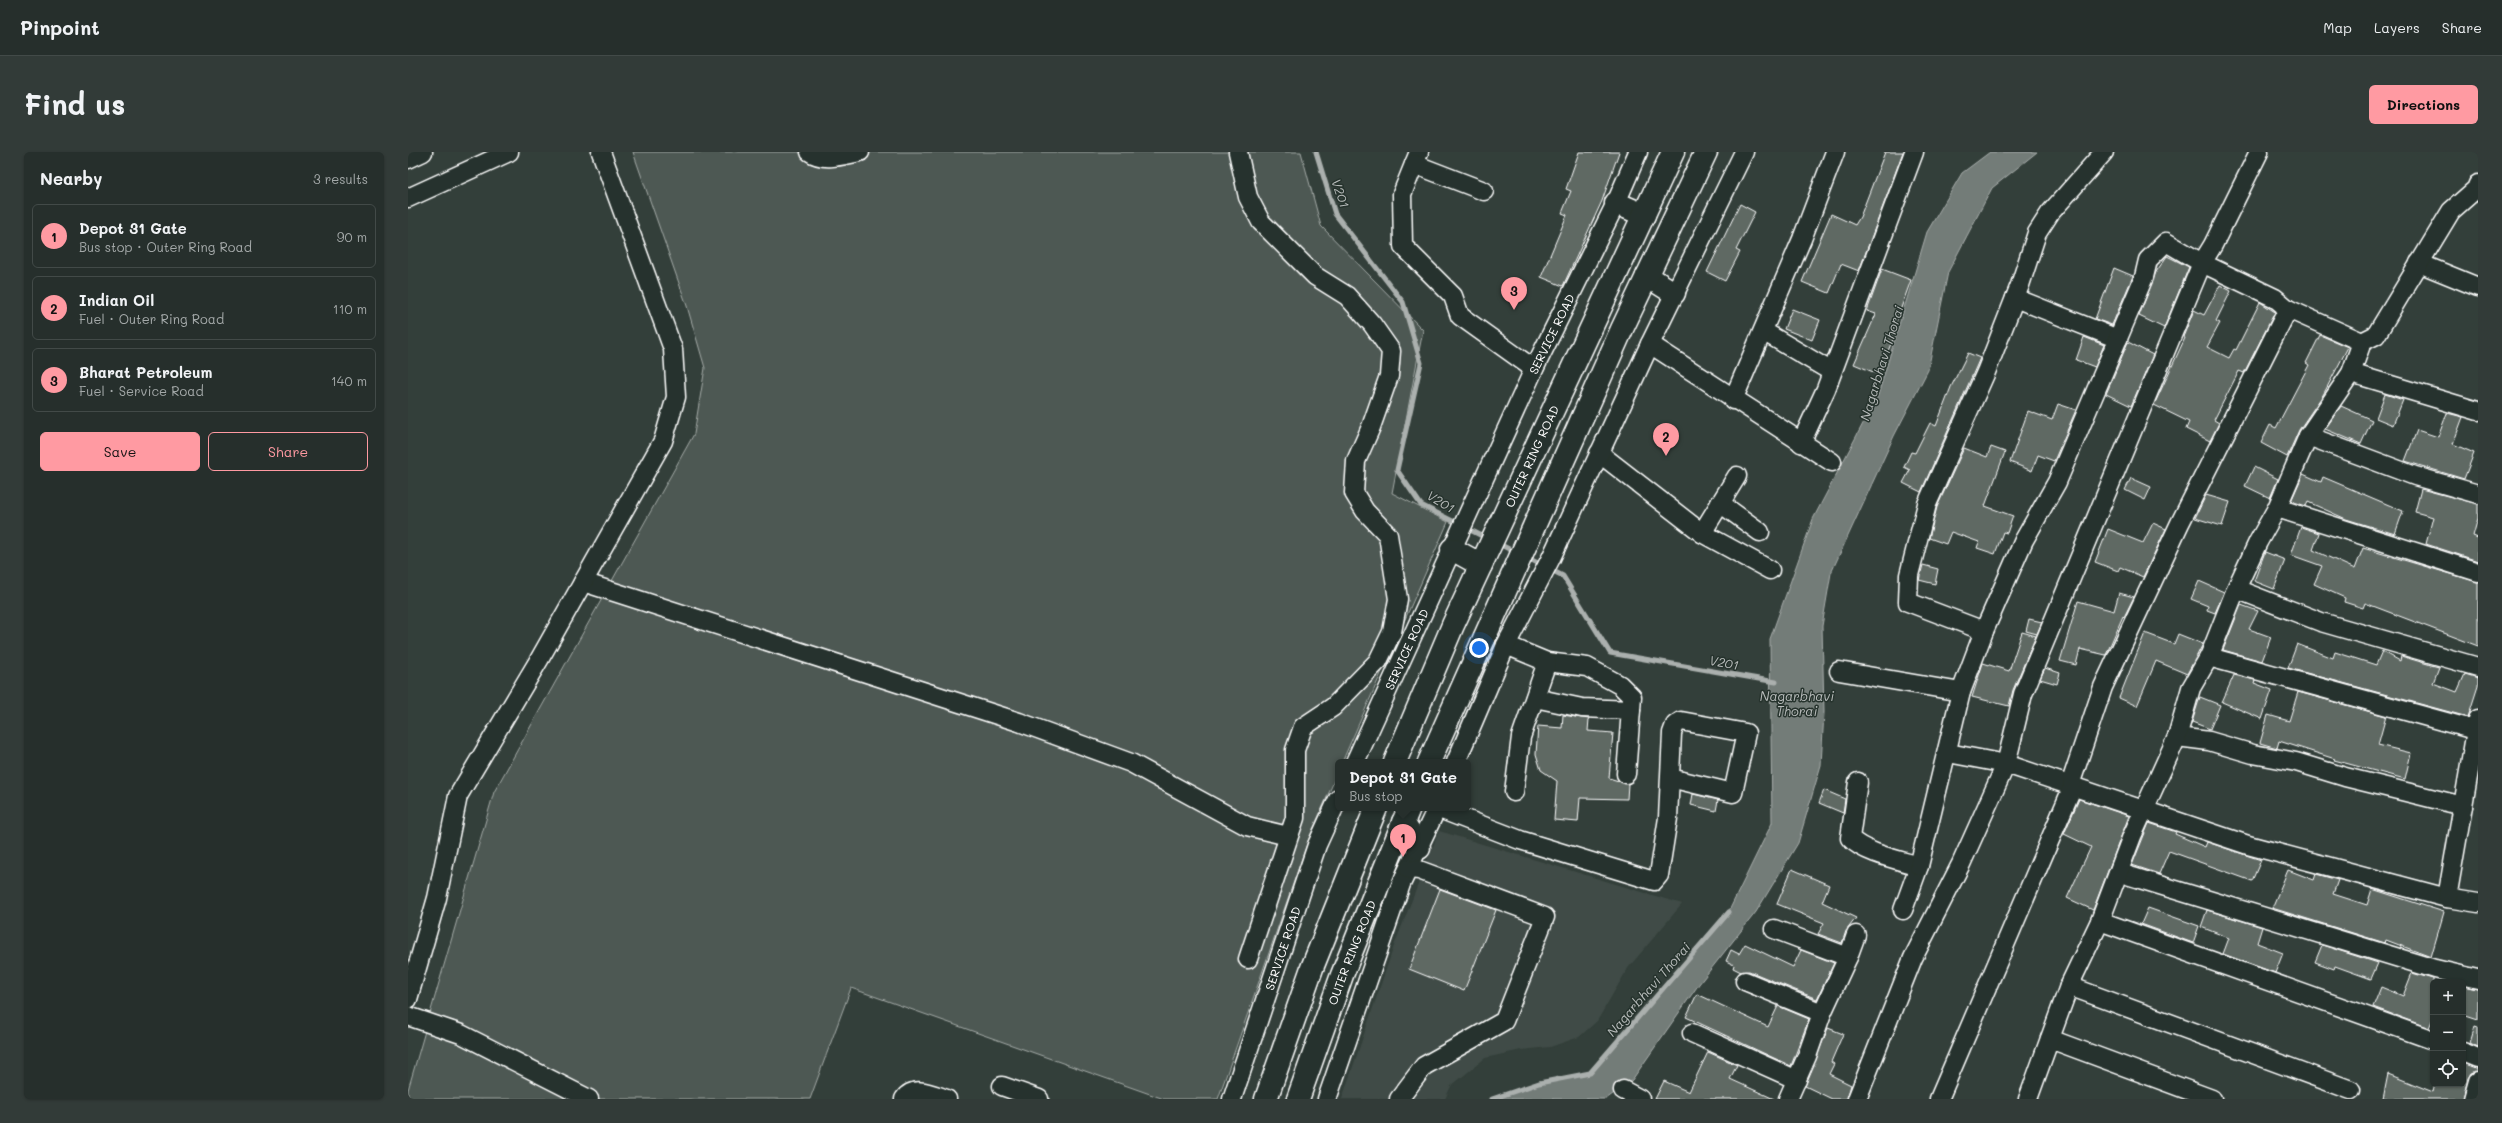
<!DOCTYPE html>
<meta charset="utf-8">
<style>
:root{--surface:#262f2c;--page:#323b38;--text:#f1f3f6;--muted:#a4a9a9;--line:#424a48;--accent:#ff9aa2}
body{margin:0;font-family:Mali,sans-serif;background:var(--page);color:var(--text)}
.controls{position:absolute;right:12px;bottom:12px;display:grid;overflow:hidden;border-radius:6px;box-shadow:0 1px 3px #0004}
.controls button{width:36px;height:36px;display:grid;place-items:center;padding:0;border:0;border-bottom:1px solid var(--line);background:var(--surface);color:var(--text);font:20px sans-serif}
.you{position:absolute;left:1071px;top:496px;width:14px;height:14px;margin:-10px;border:3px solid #fff;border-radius:50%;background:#1a73e8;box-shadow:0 0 0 6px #1a73e833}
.badge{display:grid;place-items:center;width:26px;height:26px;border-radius:50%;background:var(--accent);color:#111;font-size:13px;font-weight:700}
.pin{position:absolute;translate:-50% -33px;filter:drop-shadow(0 1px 2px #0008)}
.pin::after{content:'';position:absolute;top:21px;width:14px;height:12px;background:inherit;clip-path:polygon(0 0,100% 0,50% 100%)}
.popup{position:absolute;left:927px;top:607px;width:136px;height:52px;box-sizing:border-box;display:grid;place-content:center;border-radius:6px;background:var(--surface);filter:drop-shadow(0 1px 3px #0005);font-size:13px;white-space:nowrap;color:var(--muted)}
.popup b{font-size:15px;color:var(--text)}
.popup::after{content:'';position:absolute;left:50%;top:100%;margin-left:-8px;border:8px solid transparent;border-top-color:var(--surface)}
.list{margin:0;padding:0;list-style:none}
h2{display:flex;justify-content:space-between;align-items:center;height:52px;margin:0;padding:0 16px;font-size:17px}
h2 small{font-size:13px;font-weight:400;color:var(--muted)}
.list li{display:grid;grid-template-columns:26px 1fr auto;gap:12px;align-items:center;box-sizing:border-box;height:64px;margin:0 8px 8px;padding:0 8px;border:1px solid var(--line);border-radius:6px}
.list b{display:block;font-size:15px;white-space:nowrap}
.list p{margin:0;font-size:13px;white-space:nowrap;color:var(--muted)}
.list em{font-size:13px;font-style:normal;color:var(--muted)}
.actions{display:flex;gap:8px;padding:12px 16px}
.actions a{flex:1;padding:9px 0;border:1px solid var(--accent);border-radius:6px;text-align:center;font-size:14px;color:var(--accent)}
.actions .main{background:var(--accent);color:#111}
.icon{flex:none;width:22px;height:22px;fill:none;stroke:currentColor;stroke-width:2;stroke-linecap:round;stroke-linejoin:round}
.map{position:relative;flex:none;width:2070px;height:947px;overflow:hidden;border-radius:6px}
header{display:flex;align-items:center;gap:24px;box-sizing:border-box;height:56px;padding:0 20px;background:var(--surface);border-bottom:1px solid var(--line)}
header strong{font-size:19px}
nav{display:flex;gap:22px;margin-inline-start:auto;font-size:14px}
.intro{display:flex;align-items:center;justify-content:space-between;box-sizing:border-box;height:96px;padding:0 24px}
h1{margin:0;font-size:28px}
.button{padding:10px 18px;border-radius:6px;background:var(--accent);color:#111;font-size:14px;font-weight:700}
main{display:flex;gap:24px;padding:0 24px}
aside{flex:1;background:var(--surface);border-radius:6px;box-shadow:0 1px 3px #0004}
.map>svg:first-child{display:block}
.built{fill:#404c47}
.green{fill:#4d5853;stroke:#a6aca9}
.water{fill:#737b78;stroke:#abb0ae}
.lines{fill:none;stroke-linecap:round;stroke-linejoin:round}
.stream{stroke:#abb0ae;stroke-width:5}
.building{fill:#5f6964;stroke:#fff}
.minor-casing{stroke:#fff;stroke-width:21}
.highway-casing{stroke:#fff;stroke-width:25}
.minor{stroke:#26332d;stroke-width:18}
.highway{stroke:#26332d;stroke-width:22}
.labels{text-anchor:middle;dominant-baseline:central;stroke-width:3;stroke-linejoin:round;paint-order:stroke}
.street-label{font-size:12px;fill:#fff;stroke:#26332d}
.water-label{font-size:13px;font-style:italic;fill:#b9bdbc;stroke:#26332d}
</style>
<header>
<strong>Pinpoint</strong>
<nav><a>Map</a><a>Layers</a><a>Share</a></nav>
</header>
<div class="intro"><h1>Find us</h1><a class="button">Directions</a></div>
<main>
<aside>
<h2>Nearby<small>3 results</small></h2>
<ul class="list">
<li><span class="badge">1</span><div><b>Depot 31 Gate</b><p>Bus stop · Outer Ring Road</p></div><em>90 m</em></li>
<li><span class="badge">2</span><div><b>Indian Oil</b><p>Fuel · Outer Ring Road</p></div><em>110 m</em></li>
<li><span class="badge">3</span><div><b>Bharat Petroleum</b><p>Fuel · Service Road</p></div><em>140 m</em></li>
</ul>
<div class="actions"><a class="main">Save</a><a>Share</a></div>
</aside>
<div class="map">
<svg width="2070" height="947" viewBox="0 0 2070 947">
<rect width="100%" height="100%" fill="#333f3a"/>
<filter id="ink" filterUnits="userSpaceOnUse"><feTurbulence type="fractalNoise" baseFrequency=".025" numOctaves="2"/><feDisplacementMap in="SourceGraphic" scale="8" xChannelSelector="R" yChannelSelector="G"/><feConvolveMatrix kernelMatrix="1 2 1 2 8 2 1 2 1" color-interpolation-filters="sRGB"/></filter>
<g filter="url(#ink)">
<!-- built -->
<path class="built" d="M1031 679 1274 752 1220 816 1189 869 1171 885 1142 895 1113 898 1077 906 1043 934 1037 947H934L986 794Z"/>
<!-- green -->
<path class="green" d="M225 0H893L913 74 1015 178 984 341 1040 370 934 610H930V620L901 686 810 947H756L443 836 402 947H0V938L86 640 286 282 297 216 279 154Z"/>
<!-- water -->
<path class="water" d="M1582 0H1629L1584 36 1540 120 1520 218 1486 284 1423 421 1414 474 1416 560 1413 613 1390 691 1348 760 1291 832 1224 928 1198 947H1084L1134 931 1182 921 1318 765 1364 671 1362 487 1405 367 1470 243 1519 80 1554 21Z"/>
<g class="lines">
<!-- stream -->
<path class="stream" d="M908 0 927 62 995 150 1013 211 989 318 1013 353 1080 387
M1089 391 1109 401
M1118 405 1155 424 1202 501 1368 530
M1084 947 1131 931 1182 921 1321 760"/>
</g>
<!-- building -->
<path class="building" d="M1171 0H1211L1194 49 1155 134 1133 125 1159 63 1154 61 1163 39 1158 37Z
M1477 0H1495L1451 119 1433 112 1421 141 1394 130 1423 62 1447 73 1452 65Z
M1332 52 1347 60 1328 98 1332 100 1317 129 1299 120Z
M1759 104 1781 115 1756 176 1731 164 1748 120Z
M1706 116 1725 124 1704 173 1687 167Z
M1474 117 1503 128 1483 184 1486 185 1470 222 1446 212 1468 162 1459 159Z
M1812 133 1823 139 1808 169 1812 171 1799 195 1821 206 1826 197 1828 198 1852 150 1867 160 1836 221 1831 219 1806 268 1811 271 1802 289 1778 277 1781 270 1746 253 1777 186 1775 185 1786 158 1796 163Z
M1384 157 1412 168 1404 188 1376 177Z
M1912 183 1940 195 1915 243 1891 278 1879 305 1853 291 1862 273 1868 276 1901 213 1898 211Z
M1676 185 1696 193 1687 215 1668 208Z
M1720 190 1745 203 1723 254 1698 242Z
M1560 201 1572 206 1513 340 1495 331 1502 318 1496 315 1503 300 1507 301 1522 271 1528 274 1543 235Z
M1977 242 1995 248 1985 273 1968 266Z
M1650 252 1668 258 1646 309 1630 303 1624 319 1602 310 1620 259 1644 268Z
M1933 254 1964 268 1953 292 1917 277Z
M2039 261 2055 265 2045 292 2066 301 2056 327 1997 309 2009 278 2030 285Z
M1583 295 1597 300 1577 354 1605 364 1599 381 1595 380 1587 402 1569 396 1571 390 1543 380 1538 392 1521 386 1529 355 1556 296 1579 305Z
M1846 315 1870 327 1862 346 1837 334Z
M1895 322 1913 330 1915 325 1995 359 1987 382 1938 367 1900 350 1898 354 1883 349Z
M1723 326 1743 335 1737 348 1717 338Z
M2013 337 2070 352V366L2065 384 2070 386V409L2018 392 2025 365 2007 360Z
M1798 343 1822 350 1814 374 1787 366Z
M1745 371 1758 377 1735 425 1712 415 1710 419 1687 410 1700 377 1735 391Z
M1893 375 1911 381 1905 398 1947 417 1955 396 2070 430V494L1957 451 1955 456 1936 450 1937 446 1906 432 1914 414 1883 403Z
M1857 400 1877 408 1866 437 1846 429Z
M1515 413 1530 417 1527 432 1511 428Z
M1791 429 1816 440 1807 461 1799 458 1800 454 1783 447Z
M1711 441 1726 445 1716 465 1715 464 1698 503 1672 497 1668 513 1652 509 1670 449 1706 459Z
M1833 453 1850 459 1841 477 1863 485 1854 509 1815 498Z
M1621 467 1634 470 1629 482 1618 479Z
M1614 480 1628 484 1605 538 1601 554 1564 545 1575 511 1601 519Z
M1737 481 1766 492 1770 482 1795 492 1779 522 1748 509 1729 554 1711 546Z
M1889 492 1925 506 1927 500 1968 513 1974 499 1992 509 1993 504 2023 513 2031 515 2025 531 2049 540 2057 522 2070 526V534L2061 562 2060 565 1880 516Z
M1637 516 1652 521 1649 532 1632 527Z
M1826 523 1847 528 1846 531 1864 538 1854 567 1814 550Z
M1890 540 1978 564 1970 593 2003 601 1997 627 1926 608 1927 607 1871 589 1869 596 1852 591 1860 563 1881 569Z
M1792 545 1812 553 1802 577 1784 570Z
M1155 563 1181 567 1180 579 1205 581 1201 626 1220 632 1219 647 1172 646 1170 670 1146 668 1149 629 1133 618 1128 602 1130 574 1154 576Z
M1416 638 1437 647 1435 661 1411 651Z
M1285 642 1310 648 1308 659 1283 653Z
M1671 647 1721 664 1685 758 1659 746 1683 695 1656 682Z
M1741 671 1768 680 1767 682 1797 695 1799 690 1853 708 1844 729 1761 699 1751 722 1724 713Z
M1384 717 1421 733 1414 750 1448 766 1438 779 1434 791 1410 782 1416 771 1369 752Z
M1880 718 1906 728 1908 722 1930 728 1925 742 1959 753 1964 737 2036 760 2023 805 1978 788 1977 791 1864 756Z
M1032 737 1088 758 1056 839 1001 817Z
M1740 756 1791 774 1785 791 1733 772Z
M1799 758 1854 775 1849 791 1875 801 1867 821 1815 802 1821 786 1793 775Z
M1337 792 1385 815 1393 798 1426 811 1409 847 1341 819 1333 820 1325 816 1326 813 1318 809 1323 798 1331 802Z
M1914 793 1970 811 1963 827 1927 814 1926 817 1907 810Z
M2004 821 2025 827V866L2021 876 1965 855 1973 835 1995 844Z
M2055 834 2070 837V867L2055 862Z
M1289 842 1360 875 1370 854 1401 867 1383 914 1278 865Z
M2067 874 2070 875V895L2062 891Z
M1420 876 1435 882 1423 910 1426 912 1421 922 1443 933 1439 947H1424L1397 934Z
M1300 900 1329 913 1322 927 1366 947H1247L1256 929 1281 940Z
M2055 911 2070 916V919L2063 921 2060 926 2055 947H1975L1980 922 2025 940 2027 932H2055Z"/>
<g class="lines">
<!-- minor casing -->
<g class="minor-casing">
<g id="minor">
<path d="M402 0C416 10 436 3 452 0"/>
<path d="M830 0 840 45 853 70 907 124 939 144 964 172 983 199 981 224 963 275 948 309 946 341 957 359 980 383 990 447 984 480 970 509 925 555 895 575 887 598V666L840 807"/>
<path d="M1011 0 994 42 995 94 1045 144 1052 164 1126 217"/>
<path d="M0 7 15 0"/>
<path d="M1006 12 1076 39"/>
<path d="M0 46 101 0"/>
<path d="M2011 111 2070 135"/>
<path d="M1607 146 1710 187"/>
<path d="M1355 179 1424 220"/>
<path d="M1242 192 1424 310"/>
<path d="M1943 221 2070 259"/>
<path d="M1325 248 1394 87 1427 0"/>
<path d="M1900 284 2007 324 2070 342"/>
<path d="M1393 291 1418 237 1506 0"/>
<path d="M1191 301 1294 381 1362 418"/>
<path d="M1312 351 1352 380"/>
<path d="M1869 356 2070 420"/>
<path d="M1294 381 1329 324"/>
<path d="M175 430 611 570 723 611 839 674 880 684"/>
<path d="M1828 437 1913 470 2070 515"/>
<path d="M1576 479 1500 450 1501 423 1519 352 1578 220 1612 133 1629 81 1642 61 1696 0"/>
<path d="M1098 493 1139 510 1179 515 1212 533 1224 545 1218 622"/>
<path d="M1801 505 2067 578"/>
<path d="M1431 519 1553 540"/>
<path d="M1127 546 1174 556 1223 558"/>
<path d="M1769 585 1801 589 1845 602 1888 610 1937 625 2055 654"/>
<path d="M1540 601 1598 612 1840 693 2039 746 2070 751"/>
<path id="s1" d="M947 610 1126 217 1208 51 1230 0"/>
<path d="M1048 610 1098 493 1143 406 1242 192 1336 0"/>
<path d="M1450 630 1442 686C1456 701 1491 708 1511 714L1495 758"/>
<path d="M1106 640 1113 585 1139 510"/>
<path d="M1029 656 1112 688 1246 729 1251 723 1260 666 1264 581 1267 573 1273 569 1338 581 1325 641 1262 626"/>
<path d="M1511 714 1553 540 1576 479 1616 388 1649 330 1736 125 1740 108 1758 90 1794 111 1867 146 1880 157 1954 190"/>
<path d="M1712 721 2027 817 2070 827"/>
<path d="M2039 746 2070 567"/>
<path d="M1692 769 2025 888"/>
<path d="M1366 777 1440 805 1414 861"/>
<path d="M1440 805 1448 783"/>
<path d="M1337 829 1414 861 1399 904 1380 947"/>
<path d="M1661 834 1943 938"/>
<path d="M0 847 29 746 50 644 131 508 255 289 268 245 265 197 193 0"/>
<path d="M0 864 53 882 181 947"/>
<path d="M1284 881 1389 928"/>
<path d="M1642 887 1804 947"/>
<path d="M2055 900 2070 906"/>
<path d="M594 934 631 947"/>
<path d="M1215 938 1232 947"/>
<path d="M496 947C506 932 526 943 539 947"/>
<path id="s2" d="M824 947 909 693 930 647"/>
<path d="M919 947 993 732 1029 656"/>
<path d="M991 947 1016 914 1096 869 1137 765 1011 718 1001 717"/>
<path d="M1449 947 1505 806 1553 712 1598 612 1615 542 1794 111 1805 93 1851 0"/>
<path d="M1531 947 1665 634 1664 627 1695 535 1772 371 1880 157"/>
<path d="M1620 947 1661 834 1692 769 1724 684 1769 585 1783 536 1801 505 1828 437 1850 390 1869 356 1900 284 1943 221 1954 190 1968 183 2043 59 2068 37 2070 32"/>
<path d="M2065 947 2070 929"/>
</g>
</g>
<!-- highway casing -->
<g class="highway-casing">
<g id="highway">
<path d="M1208 51 1236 63"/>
<path d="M1239 124 1266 141"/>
<path d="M1044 397 1073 413"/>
<path id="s3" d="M987 610 1045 473 1265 0"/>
<path d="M1021 610 1214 177 1298 0"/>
<path d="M995 670 1011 696"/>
<path d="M858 947 904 816 968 656"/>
<path id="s4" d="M890 947 934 823 1001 656"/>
</g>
</g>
<!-- minor -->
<use href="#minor" class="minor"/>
<!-- highway -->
<use href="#highway" class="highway"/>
</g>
</g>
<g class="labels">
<!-- street labels -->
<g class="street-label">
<text stroke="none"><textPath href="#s1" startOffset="471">SERVICE ROAD</textPath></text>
<text stroke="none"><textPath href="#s3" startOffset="335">OUTER RING ROAD</textPath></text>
<text stroke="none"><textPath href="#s1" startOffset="124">SERVICE ROAD</textPath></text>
<text stroke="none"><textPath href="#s2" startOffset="159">SERVICE ROAD</textPath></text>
<text stroke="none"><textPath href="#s4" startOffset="156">OUTER RING ROAD</textPath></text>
</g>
<!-- water labels -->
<g class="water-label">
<text transform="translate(933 41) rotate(71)">V201</text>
<text transform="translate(1473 211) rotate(-73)">Nagarbhavi Thorai</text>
<text transform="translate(1033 349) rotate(31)">V201</text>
<text transform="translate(1316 510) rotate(10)">V201</text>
<text x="1389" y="543">Nagarbhavi<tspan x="1389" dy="15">Thorai</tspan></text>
<text transform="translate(1240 837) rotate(-49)">Nagarbhavi Thorai</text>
</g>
</g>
</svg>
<div class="controls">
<button>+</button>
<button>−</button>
<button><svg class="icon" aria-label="locate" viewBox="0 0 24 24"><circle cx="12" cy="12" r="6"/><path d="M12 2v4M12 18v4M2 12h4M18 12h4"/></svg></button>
</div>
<div class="you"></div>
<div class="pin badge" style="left:995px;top:705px">1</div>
<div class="popup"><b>Depot 31 Gate</b>Bus stop</div>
<div class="pin badge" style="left:1258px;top:304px">2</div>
<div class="pin badge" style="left:1106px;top:158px">3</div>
</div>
</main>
